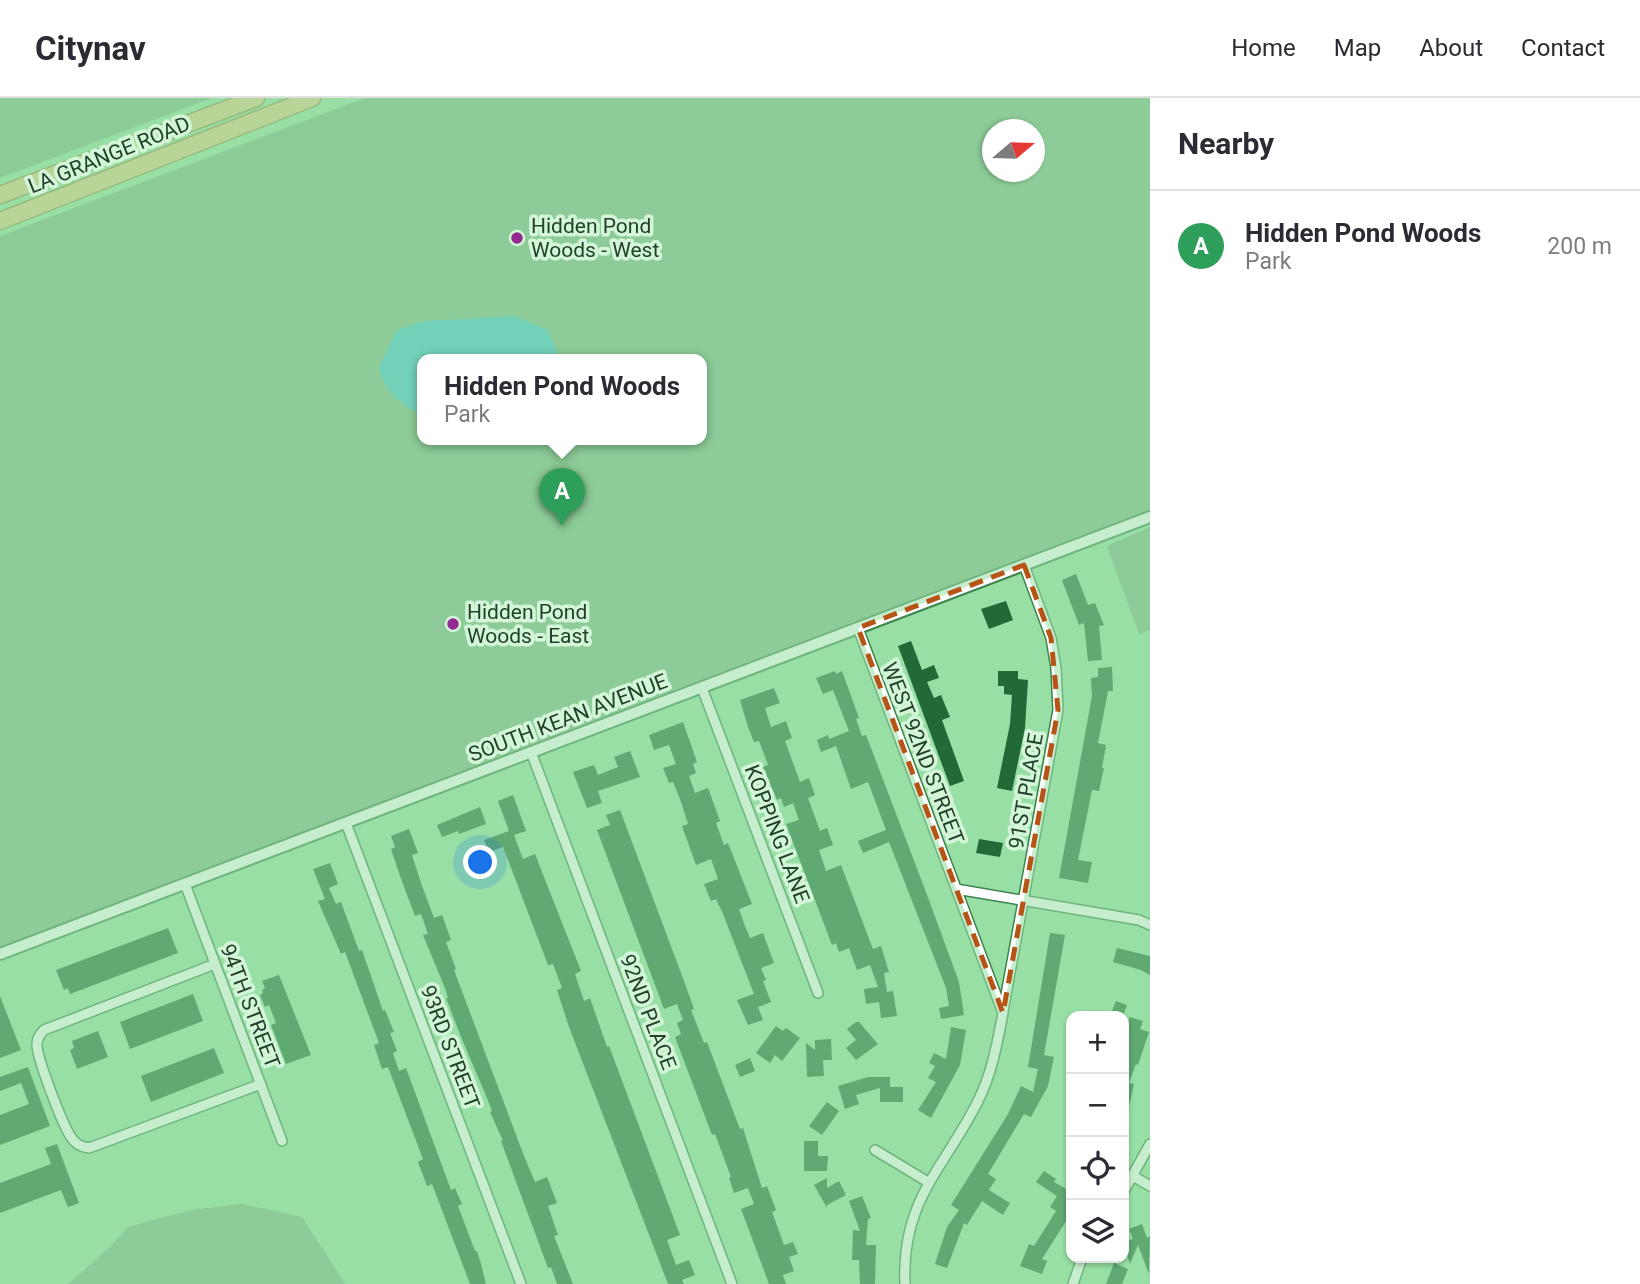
<!DOCTYPE html>
<meta charset="utf-8">
<style>
:root{--surface:#fff;--page:#f2f2f3;--text:#2b2b33;--muted:#7c7c81;--line:#e1e1e2;--accent:#2563eb}
body{margin:0;font-family:Roboto,sans-serif;background:var(--page);color:var(--text)}
.controls{position:absolute;right:21px;bottom:21px;display:grid;overflow:hidden;border-radius:14px;box-shadow:0 2px 5px #0004}
.controls button{width:63px;height:63px;display:grid;place-items:center;padding:0;border:0;border-bottom:2px solid var(--line);background:var(--surface);color:var(--text);font:35px sans-serif}
.compass{position:absolute;left:982px;top:21px;width:63px;height:63px;border-radius:50%;background:var(--surface);box-shadow:0 2px 5px #0004;rotate:71deg}
.you{position:absolute;left:481px;top:765px;width:24px;height:24px;margin:-18px;border:5px solid #fff;border-radius:50%;background:#1a73e8;box-shadow:0 0 0 10px #1a73e833}
.badge{display:grid;place-items:center;width:46px;height:46px;border-radius:50%;background:var(--accent);color:#fff;font-size:23px;font-weight:700}
.pin{position:absolute;translate:-50% -58px;filter:drop-shadow(0 2px 4px #0008)}
.pin::after{content:'';position:absolute;top:37px;width:24px;height:21px;background:inherit;clip-path:polygon(0 0,100% 0,50% 100%)}
.popup{position:absolute;left:417px;top:256px;width:290px;height:91px;box-sizing:border-box;display:grid;place-content:center;border-radius:14px;background:var(--surface);filter:drop-shadow(0 2px 5px #0005);font-size:23px;white-space:nowrap;color:var(--muted)}
.popup b{font-size:26px;color:var(--text)}
.popup::after{content:'';position:absolute;left:50%;top:100%;margin-left:-14px;border:14px solid transparent;border-top-color:var(--surface)}
.list{margin:0;padding:0;list-style:none}
h2{display:flex;justify-content:space-between;align-items:center;height:91px;margin:0;padding:0 28px;font-size:30px}
h2 small{font-size:23px;font-weight:400;color:var(--muted)}
.list li{display:grid;grid-template-columns:46px 1fr auto;gap:21px;align-items:center;box-sizing:border-box;height:112px;padding:0 28px;border-top:2px solid var(--line)}
.list b{display:block;font-size:26px;white-space:nowrap}
.list p{margin:0;font-size:23px;white-space:nowrap;color:var(--muted)}
.list em{font-size:23px;font-style:normal;color:var(--muted)}
.icon{flex:none;width:38px;height:38px;fill:none;stroke:currentColor;stroke-width:2;stroke-linecap:round;stroke-linejoin:round}
.map{position:relative;flex:none;width:1150px;height:1186px;overflow:hidden}
header{display:flex;align-items:center;gap:42px;box-sizing:border-box;height:98px;padding:0 35px;background:var(--surface);border-bottom:2px solid var(--line)}
header strong{font-size:33px}
nav{display:flex;gap:38px;margin-inline-start:auto;font-size:24px}
main{display:flex}
aside{flex:1;background:var(--surface)}
.map>svg:first-child{display:block}
.green{fill:#81b58a;fill-rule:evenodd}
.water{fill:#48c1d4}
.building{fill:#216936}
.lines{fill:none;stroke-linecap:round;stroke-linejoin:round}
.minor-casing{stroke:#3e844f;stroke-width:12}
.tertiary-casing{stroke:#3e844f;stroke-width:14}
.trunk-casing{stroke:#999054;stroke-width:19}
.minor{stroke:#fff;stroke-width:9}
.tertiary{stroke:#fff;stroke-width:10}
.trunk{stroke:#e0c888;stroke-width:16}
.marked{fill:none;stroke:#b75314;stroke-width:5;stroke-dasharray:14 9;stroke-linejoin:round}
.poi-dot{fill:#922a8f;stroke:#d3f6d8;stroke-width:2.5}
.labels{text-anchor:middle;dominant-baseline:central;stroke-width:7;stroke-linejoin:round;paint-order:stroke}
.street-label{font-size:21px;fill:#23412a;stroke:#d3f6d8}
.poi-label{font-size:21px;fill:#23412a;stroke:#d3f6d8;text-anchor:start}
</style>
<header>
<strong>Citynav</strong>
<nav><a>Home</a><a>Map</a><a>About</a><a>Contact</a></nav>
</header>
<main>
<div class="map">
<svg width="1150" height="1186" viewBox="0 0 1150 1186">
<rect width="100%" height="100%" fill="#97dfa4"/>
<!-- green -->
<path class="green" d="M0 0H212L0 80Z
M365 0H1150V418L0 857V138ZM992 32H1034V74H992ZM422 262H702V342H422Z
M1150 429V532L1139 536 1107 448Z
M242 1106 302 1119 345 1186H68L108 1151 128 1129 191 1112Z"/>
<!-- water -->
<path class="water" d="M514 218 548 232 558 255 556 262H422V316C400 307 384 293 379 269L397 232 425 223Z"/>
<!-- building -->
<path class="building" d="M1076 476 1088 507 1095 505 1104 527 1099 528 1102 562 1088 563 1084 525 1079 527 1062 482Z
M1006 503 1013 522 989 531 981 511Z
M911 543 922 572 934 567 939 580 927 584 934 600 941 597 950 619 942 622 964 683 950 688 898 548Z
M1112 569 1113 593H1108L1098 645 1106 647 1102 670H1104L1099 693 1092 692 1078 762 1092 764 1088 785 1059 780 1092 598 1091 580 1098 579V570Z
M835 573 836 576 842 573 859 620 856 621 862 638 866 637 926 794 959 884 964 917 941 921 939 910 949 908 946 890 889 744 863 755 858 743 886 732 868 684 851 691 836 648 821 654 817 642 828 637 829 641 849 633 833 592 823 596 816 580Z
M998 573H1018V581L1028 582 1025 630 1012 693 997 690 1010 626 1012 597 1004 596V588H998Z
M774 590 780 605 765 610 771 629 786 623 792 640 785 643 800 684 809 680 815 697 808 700 820 733 827 730 833 747 819 752 826 773 841 767 873 851 881 848 889 874 884 875 887 894 893 893 897 918 881 920 879 904 866 906 864 891 878 889 870 867 857 872 849 850 839 854 836 845 832 847 786 726 799 722 793 705 784 709 781 700 777 702 763 669 768 667 759 643 754 644 748 629 740 602Z
M683 624 697 664 693 666 696 675 689 678 695 695 708 690 720 723 716 725 724 747 728 745 752 806 739 811 745 828 750 840 763 835 774 865 761 870 766 882 763 883 771 904 758 909 763 922 748 927 737 902 754 896 723 816 716 801 711 803 704 786 718 781 711 761 696 767 682 728 688 726 680 701 673 684 669 685 663 670 676 666 669 647 654 652 649 637Z
M630 653 640 679 598 693 602 705 587 710 573 674 594 667 598 677 618 669 614 659Z
M513 697 526 733 514 737 523 761 535 756 581 873 575 876 584 903 590 900 607 949 609 948 680 1137 667 1142 676 1167 689 1162 695 1177 682 1182 684 1186H668L569 929 557 892 562 890 553 866 548 867 503 749 489 754 484 742 509 733 498 703Z
M480 709 486 726 459 736 458 733 442 739 437 727Z
M620 712 684 883 694 911 691 912 704 945 707 944 740 1031 743 1030 762 1090 767 1088 776 1112 772 1114 784 1147 793 1144 798 1156 789 1159 794 1173 783 1177 786 1186H769L741 1111 754 1106 748 1090 734 1095 729 1080 731 1079 715 1036 712 1037 675 939 681 936 677 925 683 922 677 906 664 911 597 732 610 727 606 717Z
M409 731 418 755 412 757 421 785 434 820 442 817 451 842 446 844 456 871 454 872 524 1058 535 1084 547 1079 557 1105 548 1108 558 1137 554 1138 573 1186H557L551 1169 548 1170 501 1043H503L490 1014 492 1013 487 1000 461 939 446 900H448L445 890 423 837 428 836 421 816 415 818 400 778 391 751 395 749 391 738Z
M979 741 1003 745 1000 759 976 755Z
M330 765 338 786 329 790 336 806 341 804 359 853 362 852 383 913 385 912 394 934 390 935 397 953 393 955 399 973 406 970 451 1092 455 1090 462 1106 458 1108 475 1153H477L481 1166 486 1186H470L432 1086 427 1088 418 1064 423 1061 388 969 382 971 374 947 379 945 345 854 341 856 318 803 325 801 313 771Z
M168 830 178 855 70 896 68 890 64 892 56 872Z
M1050 835 1065 837 1044 957 1054 959 1048 988 1031 1019 1024 1016 988 1076 996 1081 989 1092 1010 1105 1003 1117 982 1103 967 1127 964 1125 947 1170 935 1166 947 1129 959 1112 951 1107 1008 1016 1021 988 1033 994 1038 971 1028 969Z
M1117 850 1150 858V877L1141 872 1113 864Z
M279 877 311 957 286 966 271 927 276 925 269 907 265 909 260 897 263 895 262 892 265 890 262 883Z
M193 896 203 923 130 951 120 924Z
M0 898 21 952 0 960Z
M1116 903 1127 907 1123 918 1112 913Z
M1130 919 1143 923 1140 931 1149 934 1138 967 1136 966 1129 985 1134 986 1127 1017 1124 1016V957L1129 944 1124 942V936Z
M856 924H859L878 946 856 962 846 950 856 942 847 931Z
M776 928 783 933 786 930 800 940 782 963 775 957 770 965 756 955Z
M951 929 966 932 960 967 931 1020 918 1012 936 984 928 980 935 968 929 965 934 955 946 961Z
M98 933 108 959 77 971 70 952 74 950 72 943Z
M831 941 832 962H823L824 978 807 979 806 945 815 952V942Z
M214 950 224 975 151 1004 141 978Z
M750 960 755 973 740 979 735 967Z
M28 969 50 1028 0 1047V1017L29 1006 21 985 0 993V979Z
M868 979H890V989H903V1004H880V990L856 997 859 1006 845 1011 838 988Z
M827 1004 839 1013 822 1037 809 1028Z
M804 1043H818V1058H828L827 1073H804Z
M57 1046 79 1105 68 1109 61 1092 0 1115V1085L51 1066 45 1050Z
M1044 1073 1056 1081 1054 1084 1071 1094V1122L1068 1120 1042 1161 1047 1163 1042 1176 1020 1168 1029 1146 1034 1148 1056 1113 1050 1109 1057 1098 1036 1084Z
M827 1080V1090L839 1083 846 1097 827 1107V1110L814 1087Z
M862 1098 871 1120 868 1121 866 1147H876L875 1186H860L859 1162H852L853 1132 860 1133 849 1103Z
M1142 1126 1147 1140 1150 1138 1149 1176 1138 1147 1130 1166 1124 1149V1144L1133 1141 1129 1131Z
M1114 1165 1128 1171 1122 1186H1106Z"/>
<g class="lines">
<!-- minor casing -->
<g class="minor-casing">
<path id="minor" d="M858 530 1003 915C997 946 992 975 978 1003 944 1071 901 1102 905 1186
M702 590 818 895
M531 654 732 1186
M346 725 521 1186
M185 786 282 1043
M956 791 1139 822 1150 827
M215 866 44 932C40 936 37 940 37 946 36 958 63 1028 71 1039 75 1046 81 1049 89 1050L261 986
M1003 913 1058 612 1056 570 1051 540 1024 467
M875 1052 928 1084
M1133 1078 1150 1088
M1124 1093 1150 1046
M1073 1186 1082 1160"/>
</g>
<!-- tertiary casing -->
<g class="tertiary-casing">
<path id="tertiary" d="M0 856 1150 419"/>
</g>
<!-- trunk casing -->
<g class="trunk-casing">
<path id="trunk" d="M0 97 256 0
M0 123 312 0"/>
</g>
<!-- minor -->
<use href="#minor" class="minor"/>
<!-- tertiary -->
<use href="#tertiary" class="tertiary"/>
<!-- trunk -->
<use href="#trunk" class="trunk"/>
</g>
<!-- marked area -->
<path d="M0 0H1150V1186H0ZM1024 467 1051 540 1058 612 1003 915 858 530Z" fill="#97dfa4" fill-opacity=".55" fill-rule="evenodd"/>
<path class="marked" d="M1024 467 1051 540 1058 612 1003 915 858 530Z"/>
<!-- markers -->
<g class="poi-dot">
<circle cx="517" cy="140" r="7"/>
<circle cx="453" cy="526" r="7"/>
</g>
<g class="labels">
<!-- street labels -->
<g class="street-label">
<text transform="translate(109 57) rotate(-22)">LA GRANGE ROAD</text>
<text transform="translate(568 620) rotate(-21)">SOUTH KEAN AVENUE</text>
<text transform="translate(923 655) rotate(69)">WEST 92ND STREET</text>
<text transform="translate(1026 693) rotate(-80)">91ST PLACE</text>
<text transform="translate(777 736) rotate(69)">KOPPING LANE</text>
<text transform="translate(250 908) rotate(69)">94TH STREET</text>
<text transform="translate(648 914) rotate(69)">92ND PLACE</text>
<text transform="translate(450 949) rotate(69)">93RD STREET</text>
</g>
<!-- poi labels -->
<g class="poi-label">
<text x="531" y="128">Hidden Pond<tspan x="531" dy="24">Woods - West</tspan></text>
<text x="467" y="514">Hidden Pond<tspan x="467" dy="24">Woods - East</tspan></text>
</g>
</g>
</svg>
<div class="controls">
<button>+</button>
<button>−</button>
<button><svg class="icon" aria-label="locate" viewBox="0 0 24 24"><circle cx="12" cy="12" r="6"/><path d="M12 2v4M12 18v4M2 12h4M18 12h4"/></svg></button>
<button><svg class="icon" aria-label="layers" viewBox="0 0 24 24"><path d="M12 4l9 5-9 5-9-5zM3 14l9 5 9-5"/></svg></button>
</div>
<svg class="compass" viewBox="-18 -18 36 36"><path d="M0-13l5 13h-10z" fill="#e53935"/><path d="M0 13l5-13h-10z" fill="#7c7c81"/></svg>
<div class="you"></div>
<div class="pin badge" style="left:562px;top:428px;background:#2e9e5b">A</div>
<div class="popup"><b>Hidden Pond Woods</b>Park</div>
</div>
<aside>
<h2>Nearby<small></small></h2>
<ul class="list">
<li><span class="badge" style="background:#2e9e5b">A</span><div><b>Hidden Pond Woods</b><p>Park</p></div><em>200 m</em></li>
</ul>
</aside>
</main>
